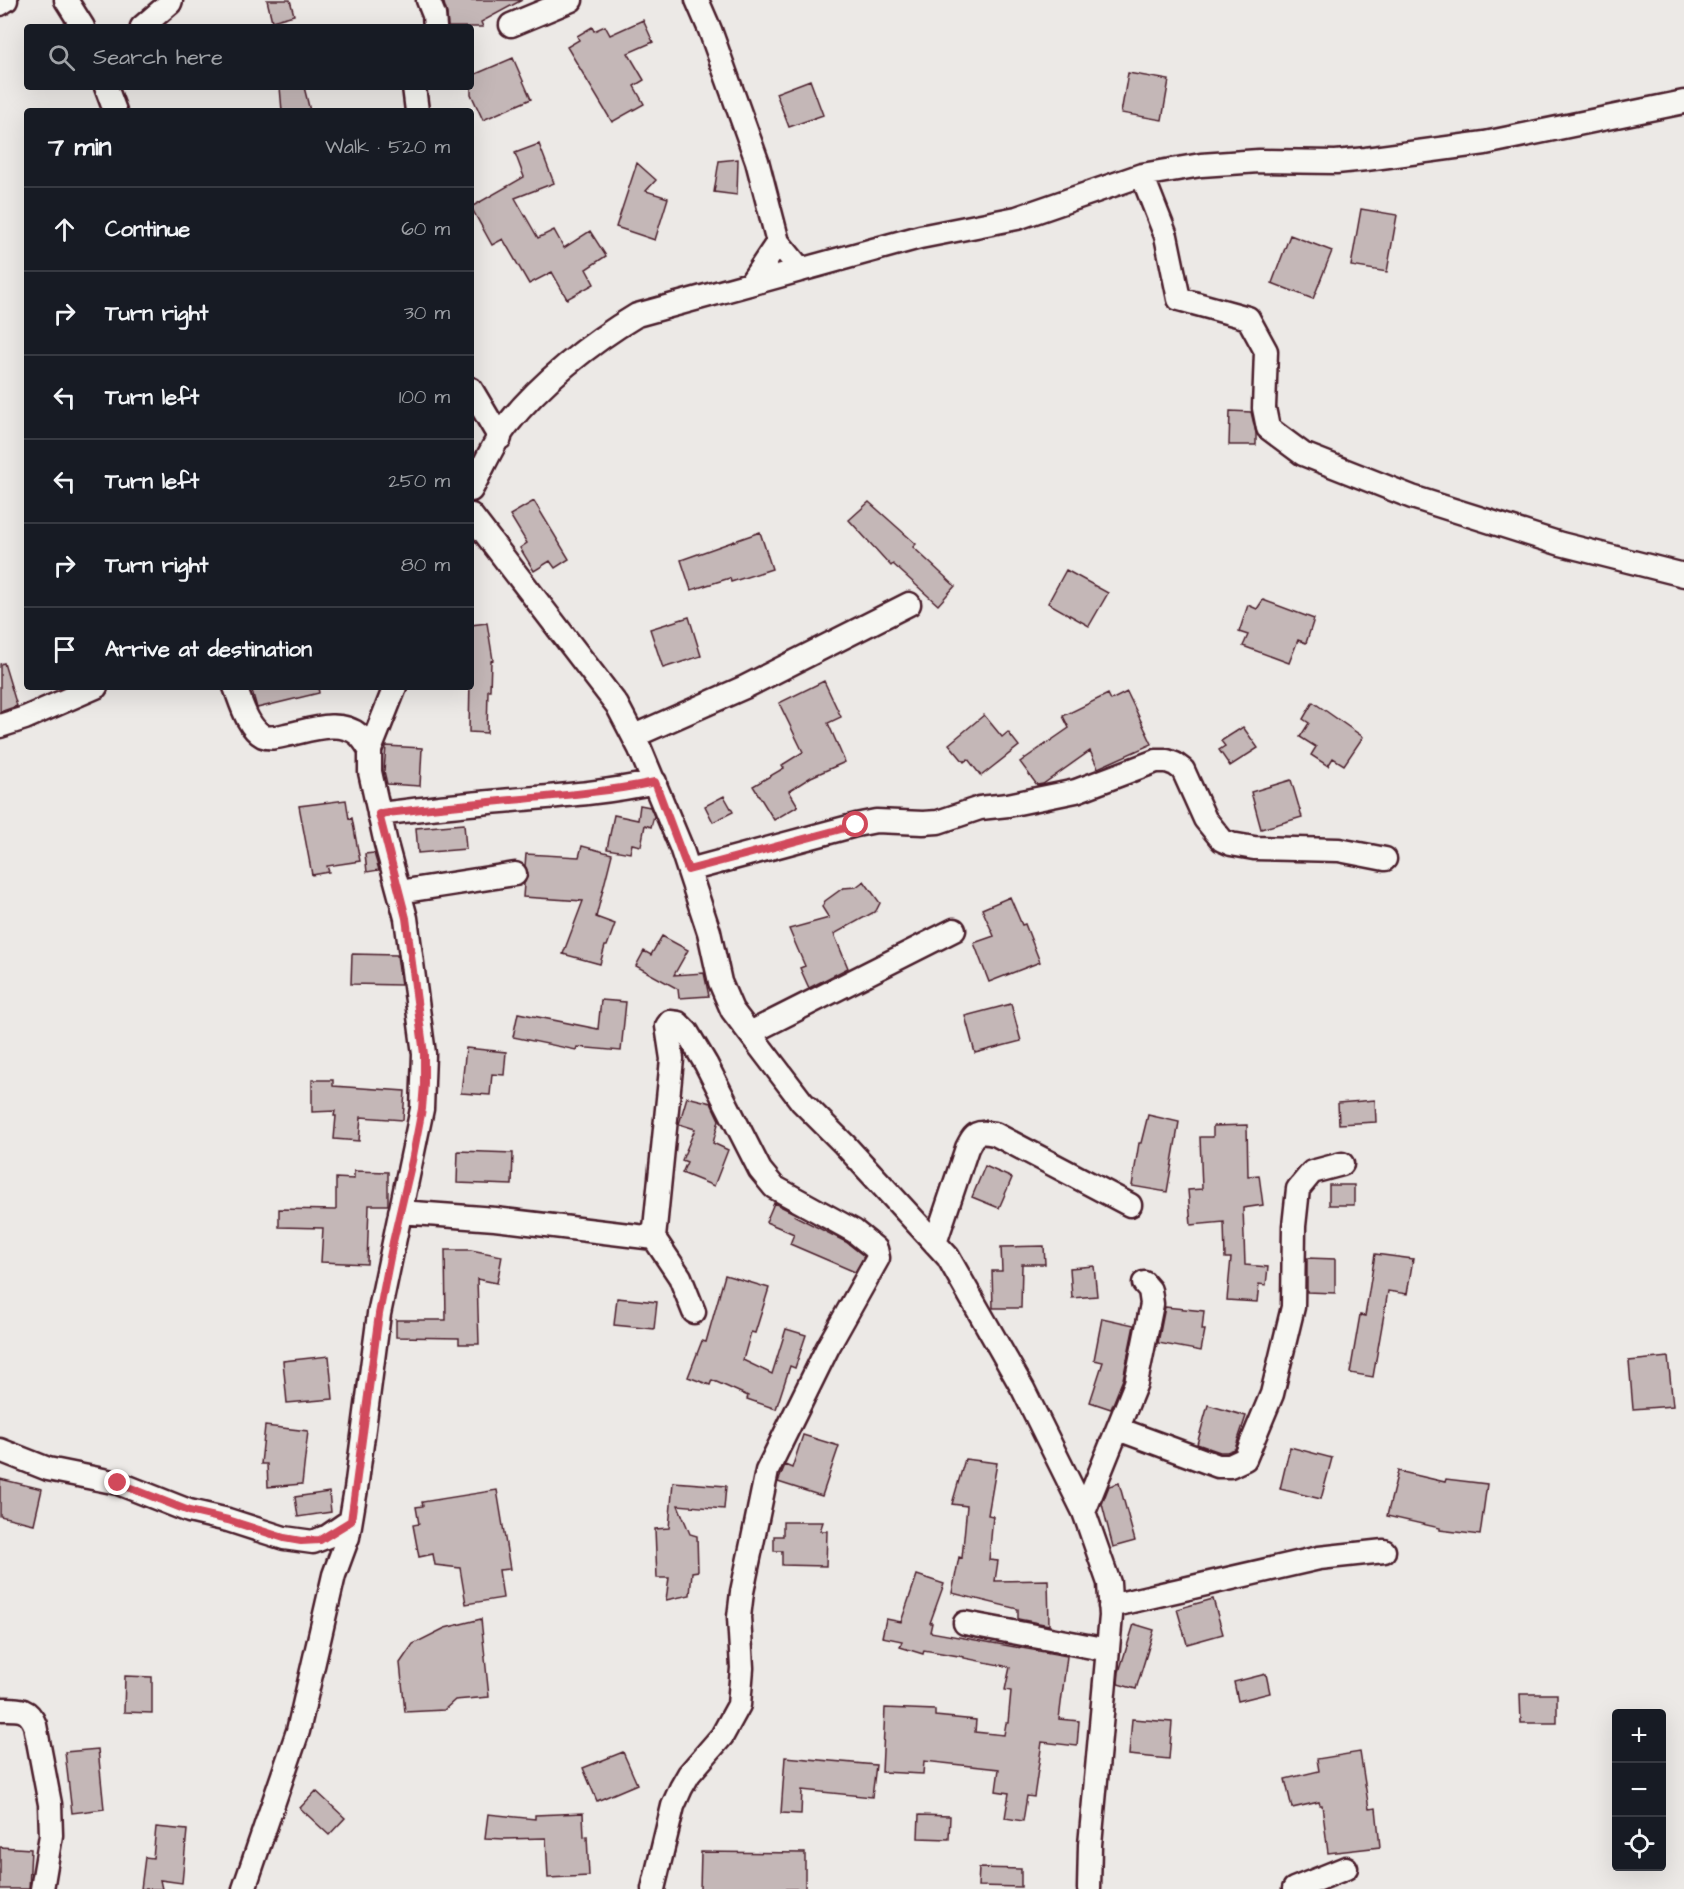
<!DOCTYPE html>
<meta charset="utf-8">
<style>
:root{--surface:#171b24;--page:#242831;--text:#f1f3f6;--muted:#9ea1a6;--line:#363941}
body{margin:0;font-family:"Architects Daughter",sans-serif;background:var(--page);color:var(--text)}
.controls{position:absolute;right:18px;bottom:18px;display:grid;overflow:hidden;border-radius:6px;box-shadow:0 6px 24px #0002}
.controls button{width:54px;height:54px;display:grid;place-items:center;padding:0;border:0;border-bottom:2px solid var(--line);background:var(--surface);color:var(--text);font:30px sans-serif}
.stop{position:absolute;width:18px;height:18px;margin:-14px;border:4px solid #d1495b;border-radius:50%;background:#fff}
.stop.end{background:#d1495b;border-color:#fff;box-shadow:0 2px 6px #0008}
.list{margin:0;padding:0;list-style:none}
h2{display:flex;justify-content:space-between;align-items:center;height:78px;margin:0;padding:0 24px;font-size:26px}
h2 small{font-size:20px;font-weight:400;color:var(--muted)}
.list li{display:grid;grid-template-columns:39px 1fr auto;gap:18px;align-items:center;box-sizing:border-box;height:84px;padding:0 24px;border-top:2px solid var(--line)}
.list b{display:block;font-size:22px;white-space:nowrap}
.list em{font-size:20px;font-style:normal;color:var(--muted)}
.icon{flex:none;width:33px;height:33px;fill:none;stroke:currentColor;stroke-width:2;stroke-linecap:round;stroke-linejoin:round}
.map{position:relative;flex:none;width:1684px;height:1889px;overflow:hidden}
.search{position:absolute;background:var(--surface);box-shadow:0 6px 24px #0002;left:24px;top:24px;width:450px;height:66px;display:flex;align-items:center;gap:15px;box-sizing:border-box;padding:0 21px;border-radius:6px;color:var(--muted);font-size:22px}
.panel{position:absolute;background:var(--surface);box-shadow:0 6px 24px #0002;left:24px;top:108px;width:450px;height:582px;border-radius:6px}
.map>svg:first-child{display:block}
.building{fill:#c4b7b7;stroke:#4a1f2b;stroke-width:1.5}
.lines{fill:none;stroke-linecap:round;stroke-linejoin:round}
.minor-casing{stroke:#4a1f2b;stroke-width:27}
.minor{stroke:#f6f6f2;stroke-width:22}
.route{stroke:#d1495b;stroke-width:8}
</style>
<div class="map">
<svg width="1684" height="1889" viewBox="0 0 1684 1889">
<rect width="100%" height="100%" fill="#ece9e6"/>
<filter id="ink" filterUnits="userSpaceOnUse"><feTurbulence type="fractalNoise" baseFrequency=".0167" numOctaves="2"/><feDisplacementMap in="SourceGraphic" scale="12" xChannelSelector="R" yChannelSelector="G"/><feConvolveMatrix kernelMatrix="1 2 1 2 8 2 1 2 1" color-interpolation-filters="sRGB"/></filter>
<g filter="url(#ink)">
<!-- building -->
<path class="building" d="M267 0H290L294 15 272 21Z
M443 0H522L481 22 483 27H448L447 14Z
M643 20 653 42 628 53 644 80 634 86 644 104 612 122 567 47 579 40 577 36 592 27 594 31 605 26 610 35Z
M513 58 531 99 483 120 471 94V76Z
M1128 73 1169 80 1162 120 1121 113Z
M810 80 823 115 789 127 776 93Z
M280 87H304L310 111H282Z
M539 144 554 183 515 198 538 238 554 230 564 248 590 231 606 256 586 269 594 284 567 299 552 272 529 284 503 239 492 245 471 207 524 177 515 153Z
M738 159 737 195 714 192 719 161Z
M637 163 656 180 646 191 668 198 655 240 616 227Z
M1361 209 1397 215 1387 272 1351 266Z
M1290 235 1332 251 1313 299 1272 283Z
M1230 411 1251 412 1256 433V445H1229Z
M534 501 569 559 555 568 550 561 534 571 520 548 527 543 510 515Z
M869 502 916 544 913 547 955 586 938 605 893 564 891 566 849 520Z
M760 532 772 569 731 582 730 578 691 590 681 560Z
M1066 570 1108 593 1089 626 1048 603Z
M1263 600 1314 619 1306 643 1298 640 1289 663 1243 646 1248 635 1239 632 1248 605 1257 609Z
M689 617 701 656 663 668 650 629Z
M487 623 493 660 491 661 490 690H488L487 733 469 732 471 625Z
M4 663 17 706 0 712V664Z
M824 681 841 717 828 723 845 762 811 777 789 791 798 806 774 820 753 786 784 768 782 765 803 752 779 703Z
M251 687H318L319 693 257 708Z
M1127 692 1152 744 1098 768 1090 751 1043 784 1037 785 1020 762 1069 728 1063 716 1108 694 1111 700Z
M1313 702 1363 737 1344 765 1333 758 1328 766 1311 755 1316 747 1300 737 1309 723 1303 719Z
M984 715 1002 737 1008 732 1019 746 981 776 968 759 964 762 949 744Z
M1243 727 1258 748 1230 766 1219 750 1225 746 1221 741Z
M386 746 422 748 420 786 387 784 384 771Z
M1291 780 1302 817 1261 829 1251 792Z
M724 796 733 812 713 822 705 806Z
M346 800 349 819 352 818 360 861 327 866 329 872 312 875 299 806Z
M640 805 650 807 654 816 651 827 645 825 641 846 632 844 630 853 607 849 614 815 638 820Z
M464 824 466 849 418 853 416 828Z
M582 846 612 854 596 917 615 924 607 946H605L600 964 563 954 583 901 523 897 524 884 528 873 525 866 526 854 579 857Z
M374 853 379 870 367 872 365 854Z
M864 881 880 903 876 911 834 934 848 968 809 988 800 968 805 966 789 929 829 918 822 907 825 901 843 888 856 887Z
M1010 897 1022 925 1025 924 1040 962 989 982 974 943 994 936 982 909Z
M662 936 688 950 674 975 704 973 709 996 679 998 678 989 636 966 644 951 651 955Z
M352 954 397 955 401 985 351 984Z
M601 1000 626 1002 621 1051 577 1047 576 1050 513 1037 518 1013 598 1029Z
M1011 1004 1021 1041 975 1053 965 1016Z
M466 1048 506 1052 504 1075 492 1074 490 1095 461 1093Z
M312 1080H333V1086L405 1091 403 1120 361 1117 359 1141 334 1139 336 1116H334L335 1111 312 1112Z
M687 1097 711 1103 719 1120 713 1143 728 1150 714 1186 682 1173 687 1162 682 1160 695 1129 679 1124Z
M1375 1100 1376 1122 1339 1124 1338 1103Z
M1148 1115 1179 1122 1167 1192 1132 1186 1139 1143H1141Z
M1247 1125 1248 1176 1259 1175 1263 1205 1243 1208 1245 1265 1268 1267 1266 1285 1259 1284 1257 1302 1227 1300 1231 1258H1225L1224 1222 1191 1225 1188 1190 1202 1189 1200 1137H1213V1126Z
M458 1151 513 1153 512 1185 457 1183Z
M985 1166 1012 1178 999 1208 972 1197Z
M354 1171 388 1172V1205H369L367 1264 321 1262 323 1228 279 1227V1209L336 1210V1178L354 1179Z
M1329 1185H1354V1205H1329Z
M774 1203 796 1214 795 1216 846 1242 864 1256 855 1272 790 1244 794 1234 766 1222Z
M1044 1246 1045 1264H1022L1021 1308H993L992 1271H1002L1001 1247Z
M445 1250H471L502 1256 497 1283 477 1279 479 1344H459V1338L396 1337V1320H446Z
M1375 1254 1413 1259 1407 1294 1388 1291 1373 1377 1350 1373 1360 1315 1365 1316Z
M1307 1258 1335 1259V1293L1307 1292Z
M1094 1266 1097 1296 1072 1298 1070 1268Z
M725 1275 769 1288 755 1333 751 1332 743 1360 772 1374 786 1329 806 1335 795 1368 790 1366 776 1409 747 1399 748 1396 712 1380 710 1385 688 1377 702 1341 706 1342Z
M617 1298 657 1302 654 1329 614 1325Z
M1165 1307 1204 1311 1202 1330H1205L1201 1351 1158 1343Z
M1102 1318 1134 1325 1123 1379 1111 1409 1090 1402 1103 1362 1094 1360Z
M329 1356 333 1399 287 1403 283 1361Z
M1668 1357 1673 1406 1633 1409 1629 1361Z
M1208 1405 1246 1416 1235 1449 1227 1452H1220L1197 1444Z
M265 1426 308 1431 302 1484 268 1487 267 1464H261Z
M803 1435 839 1446 822 1496 778 1482 785 1465 792 1468Z
M1290 1447 1332 1458 1321 1499 1280 1489Z
M965 1459 997 1463 988 1515 993 1516 989 1560 998 1561 995 1581 1048 1580 1049 1625 1018 1619V1609L952 1593 959 1557 962 1558 967 1506 952 1504Z
M1398 1471 1445 1482 1446 1479 1487 1484 1480 1535 1440 1530V1528L1387 1516Z
M0 1479 42 1489 34 1524 0 1516Z
M673 1482 726 1486 724 1509 678 1505 690 1534 697 1536 698 1571 692 1572 690 1595 666 1600 669 1578H657L655 1529 669 1528Z
M1119 1483 1135 1541 1113 1547 1102 1504 1109 1486Z
M497 1490 510 1569 499 1570 503 1598 466 1604 460 1568 435 1565 433 1554 419 1557 413 1525 419 1524 416 1507 423 1506 422 1502Z
M329 1492 331 1512 298 1517 295 1497Z
M783 1522H823L820 1531H827L826 1566 782 1565V1551H774V1536H783Z
M917 1575 944 1584 930 1623H932L930 1632 1067 1656 1059 1719 1079 1721 1077 1746 1042 1742 1034 1797 1027 1796 1023 1821 1005 1818 1009 1793 996 1791 999 1769 924 1761 923 1774 882 1772 885 1708 935 1710V1716L976 1720 975 1732 1004 1735 1006 1723H1008L1011 1691 1005 1690 1010 1667 964 1658V1657L924 1650 923 1654 900 1647 902 1641 882 1637 886 1619 901 1622Z
M1213 1599 1223 1634 1187 1644 1177 1609Z
M481 1619 489 1697 455 1700 444 1710 405 1712 400 1663 413 1644 445 1628Z
M1134 1624 1154 1630 1136 1689 1118 1684 1119 1672Z
M1266 1674 1270 1693 1238 1701 1234 1682Z
M125 1676 152 1677V1713L124 1712Z
M1520 1694H1557V1723H1521Z
M1132 1719 1172 1722 1169 1759 1129 1755Z
M98 1749 104 1809 72 1813 65 1752Z
M623 1752 637 1784 597 1801 583 1768Z
M1360 1752 1369 1809 1376 1808 1380 1847 1328 1853 1322 1805H1320L1319 1802 1292 1808 1285 1779 1319 1771 1317 1759Z
M785 1757 876 1765 872 1797 802 1790 801 1814 781 1813Z
M316 1791 345 1818 329 1835 300 1808Z
M583 1813 584 1837 587 1836 589 1876 548 1878 546 1838 504 1839 485 1838 488 1814 535 1819V1815Z
M919 1815 950 1816 949 1839 918 1838Z
M156 1827 187 1830 182 1883 160 1880 162 1889H141L145 1857 153 1858Z
M0 1847 31 1849 29 1889H0Z
M701 1852 805 1853V1889H700Z
M979 1868 1021 1869V1887L978 1886Z"/>
<g class="lines">
<!-- minor casing -->
<g class="minor-casing">
<path id="minor" d="M66 0 83 27
M428 0 434 15 435 27
M697 0 710 30 757 161 778 242 801 270
M0 4 6 0
M511 25 571 0
M142 27 170 3 171 0
M106 87 115 111
M414 87 417 111
M1142 175 1166 236 1179 299 1248 318 1266 351 1264 408 1268 428 1303 454 1412 497 1561 544 1684 575
M750 284 778 242
M471 389 500 438
M471 490C481 472 494 441 507 425 540 383 590 343 637 315L920 237 1017 218 1142 175 1201 165 1259 161 1336 162 1366 159 1485 143 1684 102
M471 515 617 705 640 749 681 847 709 932 720 982 732 1010 802 1102 844 1144 948 1257 1023 1389 1084 1512 1109 1583 1111 1616 1090 1845 1089 1889
M235 687C241 702 247 727 263 736 270 739 278 737 286 735 307 731 340 718 359 735 363 739 367 745 370 750
M0 726 25 718 96 687
M634 736 745 687 909 604
M379 814C413 810 446 806 480 803 539 797 597 795 655 782
M689 870 856 825 876 821 923 823 938 822 980 808 1008 805 1076 791 1156 761H1167L1175 764 1183 770 1205 819 1222 840 1231 844 1254 848 1339 850 1385 859
M399 892 515 874
M750 1033 954 930
M400 1212 495 1219 654 1238
M935 1243 967 1148C975 1132 977 1131 995 1134L1130 1205
M1118 1429 1218 1466H1230L1245 1459 1272 1394 1293 1307 1294 1226 1298 1189 1312 1172 1342 1164
M0 1450 48 1469 118 1483 189 1511 228 1520 284 1538 313 1542 328 1536 350 1521
M1084 1512 1136 1383 1152 1304 1150 1290 1144 1283
M1110 1606 1319 1558 1384 1551
M965 1623 1108 1650
M0 1709C17 1709 28 1707 35 1725L50 1804 51 1835 42 1889
M244 1889 298 1731 334 1575 348 1537 356 1489 379 1314 422 1109 424 1054 406 918 386 844 370 772V750L395 687
M653 1889 673 1806 681 1788 689 1774 722 1736 739 1705 742 1668 739 1617 742 1592 767 1471 828 1347 878 1258 876 1249 854 1231 774 1187 760 1170 706 1064 687 1032 678 1023 670 1022 667 1026 672 1059 654 1238 680 1277 694 1312
M1294 1889 1346 1868"/>
</g>
<!-- minor -->
<use href="#minor" class="minor"/>
</g>
</g>
<g class="lines" filter="url(#ink)">
<!-- route -->
<path class="route" d="M118 1483 189 1511 228 1520 284 1538 301 1541 320 1540 351 1521 379 1314 393 1242 412 1161 422 1109 424 1084V1054L406 918 379 814C413 810 446 806 480 803 539 797 597 794 655 782L688 870 856 825"/>
</g>
</svg>
<div class="controls">
<button>+</button>
<button>−</button>
<button><svg class="icon" aria-label="locate" viewBox="0 0 24 24"><circle cx="12" cy="12" r="6"/><path d="M12 2v4M12 18v4M2 12h4M18 12h4"/></svg></button>
</div>
<div class="stop" style="left:856px;top:825px"></div>
<div class="stop end" style="left:118px;top:1483px"></div>
<div class="search"><svg class="icon" aria-label="search" viewBox="0 0 24 24"><circle cx="10" cy="10" r="6"/><path d="M15 15l6 6"/></svg>Search here</div>
<section class="panel">
<h2>7 min<small>Walk · 520 m</small></h2>
<ul class="list">
<li><svg class="icon" aria-label="ahead" viewBox="0 0 24 24"><path d="M12 20V5M6 11l6-6 6 6"/></svg><div><b>Continue</b></div><em>60 m</em></li>
<li><svg class="icon" aria-label="right" viewBox="0 0 24 24"><path d="M7 20v-9h11M14 6l5 5-5 5"/></svg><div><b>Turn right</b></div><em>30 m</em></li>
<li><svg class="icon" aria-label="left" viewBox="0 0 24 24"><path d="M17 20v-9H6M10 6l-5 5 5 5"/></svg><div><b>Turn left</b></div><em>100 m</em></li>
<li><svg class="icon" aria-label="left" viewBox="0 0 24 24"><path d="M17 20v-9H6M10 6l-5 5 5 5"/></svg><div><b>Turn left</b></div><em>250 m</em></li>
<li><svg class="icon" aria-label="right" viewBox="0 0 24 24"><path d="M7 20v-9h11M14 6l5 5-5 5"/></svg><div><b>Turn right</b></div><em>80 m</em></li>
<li><svg class="icon" aria-label="arrive" viewBox="0 0 24 24"><path d="M6 21V4h12l-3 4 3 4H6"/></svg><div><b>Arrive at destination</b></div></li>
</ul>
</section>
</div>
